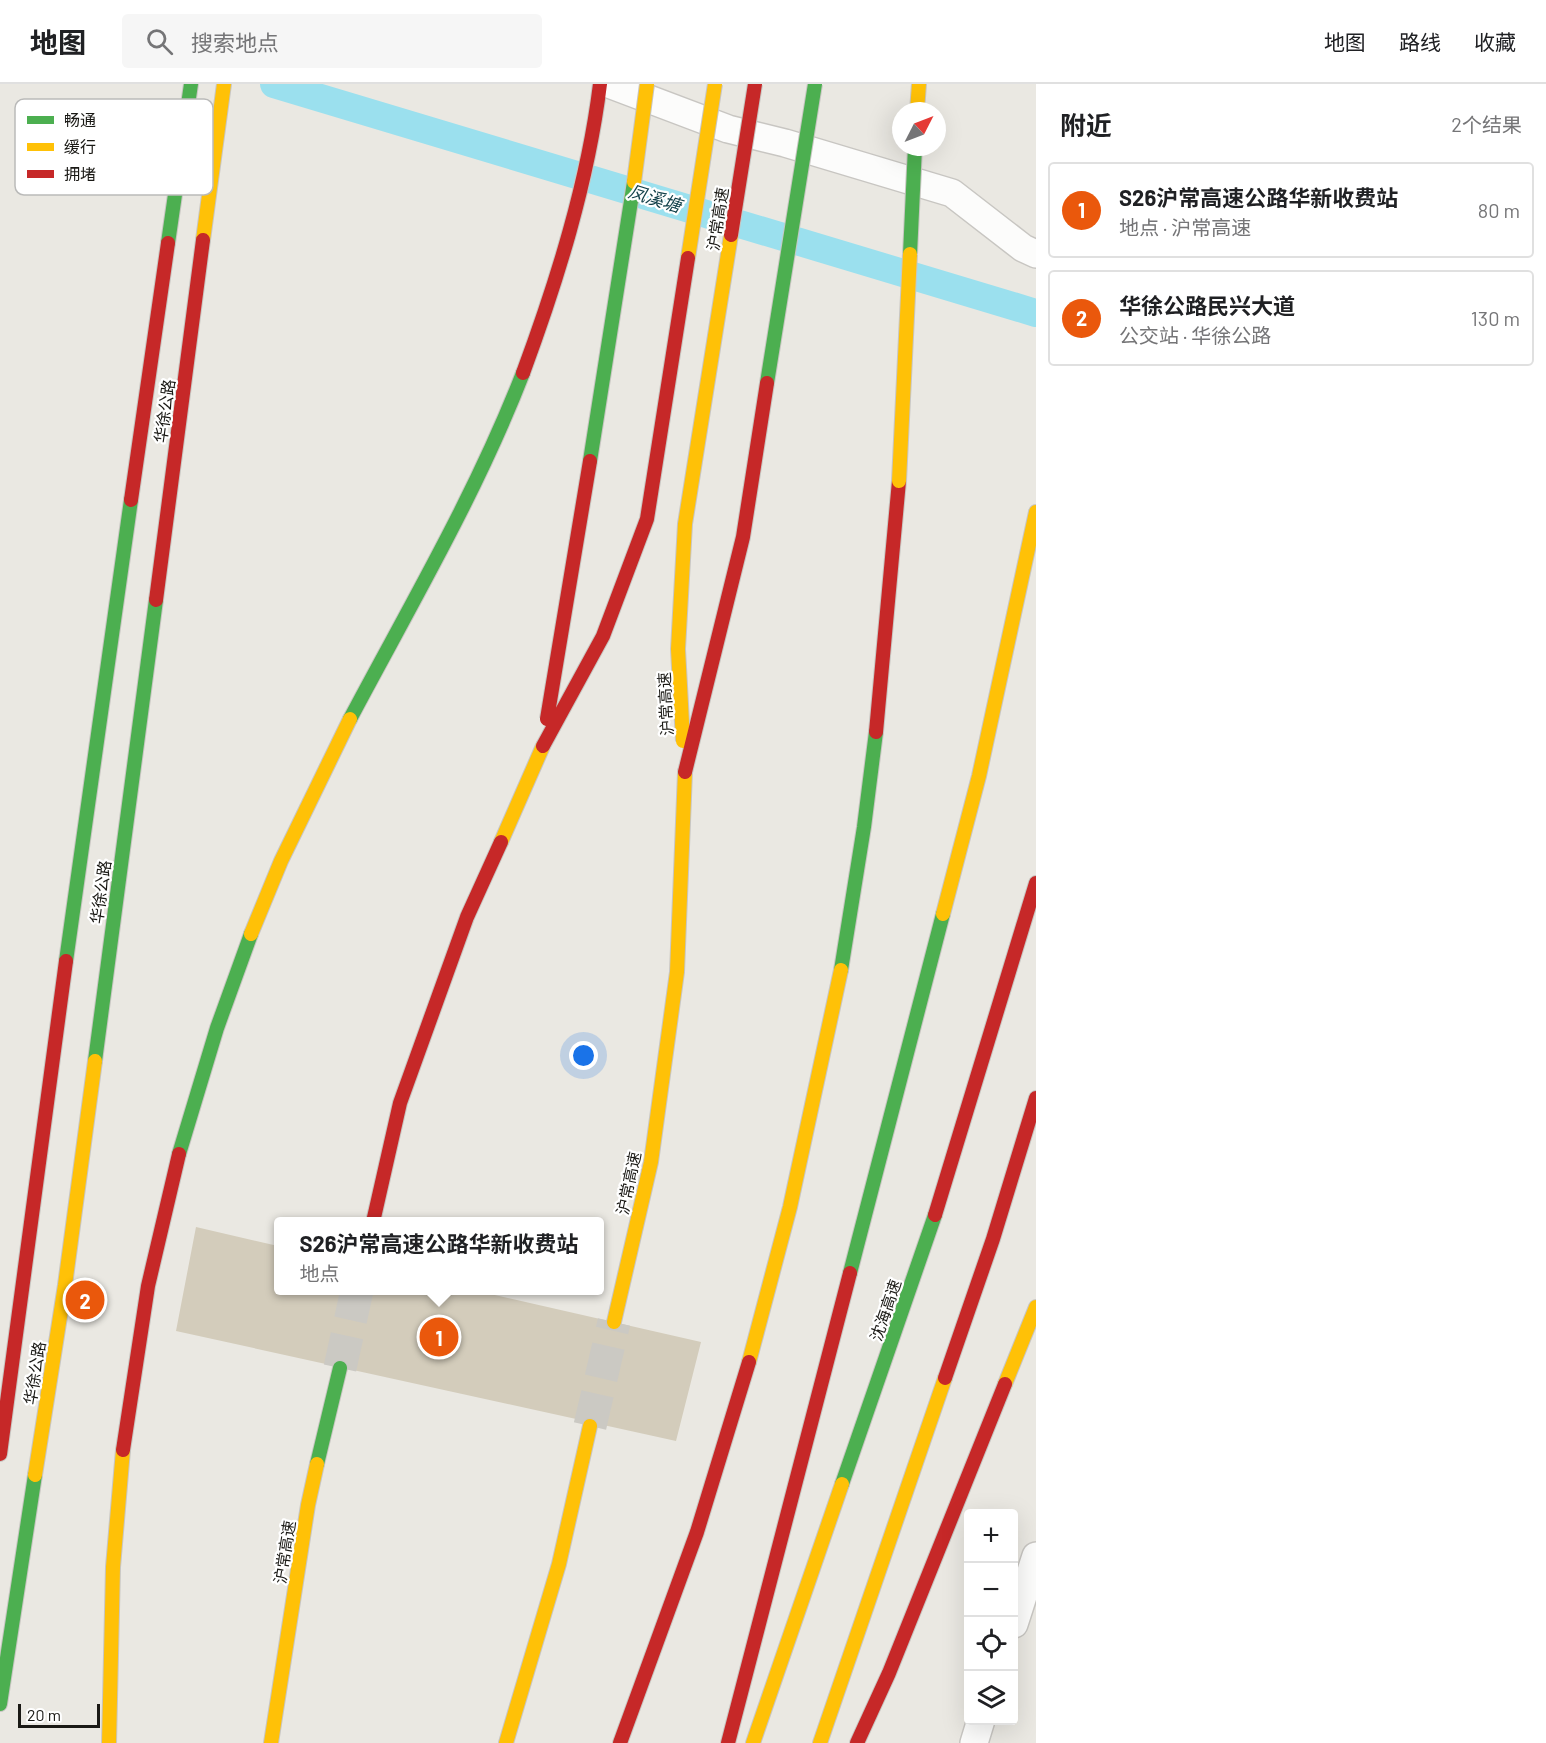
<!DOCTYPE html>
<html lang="zh">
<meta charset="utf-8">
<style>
:root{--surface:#fff;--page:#f6f6f6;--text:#202124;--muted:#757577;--line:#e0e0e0;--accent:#ea580c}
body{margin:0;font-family:Barlow,"Noto Sans SC",sans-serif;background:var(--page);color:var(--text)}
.controls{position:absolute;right:18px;bottom:18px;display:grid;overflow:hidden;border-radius:6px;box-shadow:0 6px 24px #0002}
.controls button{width:54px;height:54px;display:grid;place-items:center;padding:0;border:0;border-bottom:2px solid var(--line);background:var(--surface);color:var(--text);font:30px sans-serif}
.compass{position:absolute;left:892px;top:18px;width:54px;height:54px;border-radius:50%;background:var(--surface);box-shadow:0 6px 24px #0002;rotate:48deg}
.scale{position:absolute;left:18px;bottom:15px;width:82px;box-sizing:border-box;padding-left:6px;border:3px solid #1a1915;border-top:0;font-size:16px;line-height:21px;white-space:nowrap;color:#1a1915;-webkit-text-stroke:4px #fff;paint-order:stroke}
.you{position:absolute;left:584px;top:972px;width:21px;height:21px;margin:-15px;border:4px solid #fff;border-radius:50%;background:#1a73e8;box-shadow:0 0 0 9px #1a73e833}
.badge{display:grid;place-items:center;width:39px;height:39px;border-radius:50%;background:var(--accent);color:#fff;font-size:20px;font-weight:700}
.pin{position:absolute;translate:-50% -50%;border:3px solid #fff;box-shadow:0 2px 6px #0006}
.popup{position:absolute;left:274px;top:1133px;width:330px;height:78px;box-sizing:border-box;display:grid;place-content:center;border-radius:6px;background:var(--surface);filter:drop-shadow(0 2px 4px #0005);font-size:20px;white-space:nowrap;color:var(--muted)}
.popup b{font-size:22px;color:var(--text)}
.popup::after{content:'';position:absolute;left:50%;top:100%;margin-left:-12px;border:12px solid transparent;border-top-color:var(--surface)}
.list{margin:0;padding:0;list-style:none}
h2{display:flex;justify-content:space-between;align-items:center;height:78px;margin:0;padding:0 24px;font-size:26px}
h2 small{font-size:20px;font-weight:400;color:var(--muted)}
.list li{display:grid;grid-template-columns:39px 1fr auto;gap:18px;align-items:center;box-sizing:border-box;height:96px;margin:0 12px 12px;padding:0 12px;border:2px solid var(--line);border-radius:6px}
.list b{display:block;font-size:22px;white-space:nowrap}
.list p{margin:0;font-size:20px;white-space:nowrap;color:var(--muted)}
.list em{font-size:20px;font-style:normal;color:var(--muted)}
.icon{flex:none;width:33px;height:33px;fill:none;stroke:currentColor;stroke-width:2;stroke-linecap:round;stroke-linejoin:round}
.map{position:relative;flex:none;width:1036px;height:1659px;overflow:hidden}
header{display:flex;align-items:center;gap:36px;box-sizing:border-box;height:84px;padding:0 30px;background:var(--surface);border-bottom:2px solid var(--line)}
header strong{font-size:28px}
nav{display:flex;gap:33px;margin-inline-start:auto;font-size:21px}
.search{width:420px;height:54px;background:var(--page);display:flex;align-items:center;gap:15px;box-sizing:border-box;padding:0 21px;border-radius:6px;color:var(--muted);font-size:22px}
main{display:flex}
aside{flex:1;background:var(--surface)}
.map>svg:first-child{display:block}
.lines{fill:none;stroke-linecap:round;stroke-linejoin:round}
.canal{stroke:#9be0ee;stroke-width:28}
.building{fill:#d3ccbb}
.highway-tunnel{stroke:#cbc9c3;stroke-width:33;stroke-dasharray:33 16;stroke-linecap:butt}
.street-casing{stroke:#c8c6c2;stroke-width:30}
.fast-casing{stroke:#c8c6c2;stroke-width:16}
.slow-casing{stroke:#c8c6c2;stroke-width:16}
.jam-casing{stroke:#c8c6c2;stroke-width:16}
.street{stroke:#fcfcfb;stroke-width:27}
.fast{stroke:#4caf50;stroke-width:14}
.slow{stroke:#ffc107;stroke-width:14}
.jam{stroke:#c62828;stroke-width:14}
.fast-bridge-casing{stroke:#c8c6c2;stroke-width:16;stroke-linecap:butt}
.slow-bridge-casing{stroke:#c8c6c2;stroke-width:16;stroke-linecap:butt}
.jam-bridge-casing{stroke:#c8c6c2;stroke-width:16;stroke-linecap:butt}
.fast-bridge{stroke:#4caf50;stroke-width:14}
.slow-bridge{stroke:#ffc107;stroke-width:14}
.jam-bridge{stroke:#c62828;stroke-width:14}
.labels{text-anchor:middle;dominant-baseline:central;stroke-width:4.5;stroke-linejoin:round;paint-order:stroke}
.street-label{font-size:16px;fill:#1a1915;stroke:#fff}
.water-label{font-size:18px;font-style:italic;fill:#103f48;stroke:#fff}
.key{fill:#fff;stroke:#babab9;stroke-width:1.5}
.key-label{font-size:16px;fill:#1a1915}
</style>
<header>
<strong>地图</strong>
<div class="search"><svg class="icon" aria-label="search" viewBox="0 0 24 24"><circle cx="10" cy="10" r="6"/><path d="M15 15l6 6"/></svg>搜索地点</div>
<nav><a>地图</a><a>路线</a><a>收藏</a></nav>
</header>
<main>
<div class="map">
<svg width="1036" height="1659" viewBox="0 0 1036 1659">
<rect width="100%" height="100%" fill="#eae8e2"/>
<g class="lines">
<!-- canal -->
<path class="canal" d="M274 0 1036 229"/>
</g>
<!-- building -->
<path class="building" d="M196 1143 278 1162V1206H473L701 1258 676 1357 176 1247Z"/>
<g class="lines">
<!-- highway-tunnel -->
<path class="highway-tunnel" d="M340 1284 357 1206
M590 1342 614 1238"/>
<!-- street casing -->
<g class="street-casing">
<path id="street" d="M609 0 728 45 785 59 952 109 1023 164 1036 170
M1014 1540 1036 1472
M974 1659 981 1636"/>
</g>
<!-- fast casing -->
<g class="fast-casing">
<path id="fast" d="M168 159 191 0
M350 635C411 520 476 410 523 289
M66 877 131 416
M841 886 864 743 876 648
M95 977 156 516
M179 1070 217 944 251 850
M850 1189 943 830
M317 1380 340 1284
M842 1400 935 1131
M0 1620 35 1391"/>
</g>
<!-- slow casing -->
<g class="slow-casing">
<path id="slow" d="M917 27 919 0
M203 156 224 0
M501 758 543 662
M943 830 979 692 1036 428
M251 850 281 777 350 635
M614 1238 651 1078 677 888 685 688
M749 1278 790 1123 841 886
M1005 1300 1036 1223
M35 1391 65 1201 95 977
M109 1659 113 1483 123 1366
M271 1659 308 1421 317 1380
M506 1659 559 1480 590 1342
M753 1659 842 1400
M820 1659 945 1294"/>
</g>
<!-- jam casing -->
<g class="jam-casing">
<path id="jam" d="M523 289C557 197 588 98 600 0
M131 416 168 159
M156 516 203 156
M876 648 899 397
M935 1131 1036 799
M373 1138 400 1019 467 833 501 758
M945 1294 993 1155 1036 1014
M123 1366 148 1202 179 1070
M0 1370 66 877
M620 1659 697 1448 749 1278
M728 1659 850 1189
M857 1659 889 1589 1005 1300"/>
</g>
<!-- street -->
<use href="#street" class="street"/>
<!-- fast -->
<use href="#fast" class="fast"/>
<!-- slow -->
<use href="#slow" class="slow"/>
<!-- jam -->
<use href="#jam" class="jam"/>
<!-- fast-bridge casing -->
<g class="fast-bridge-casing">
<path id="fast-bridge" d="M910 170 915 63
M767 299 815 0
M590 377 634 98"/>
</g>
<!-- slow-bridge casing -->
<g class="slow-bridge-casing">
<path id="slow-bridge" d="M634 98 647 0
M688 174 715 0
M899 397 910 170
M683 657 678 565 685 440 731 151"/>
</g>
<!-- jam-bridge casing -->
<g class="jam-bridge-casing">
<path id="jam-bridge" d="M731 151 755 0
M547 635 590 377
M543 662 603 552 647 435 688 174
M685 688 743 453 767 299"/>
</g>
<!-- fast-bridge -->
<use href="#fast-bridge" class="fast-bridge"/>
<!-- slow-bridge -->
<use href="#slow-bridge" class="slow-bridge"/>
<!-- jam-bridge -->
<use href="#jam-bridge" class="jam-bridge"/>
</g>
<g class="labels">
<!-- street labels -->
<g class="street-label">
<text transform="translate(717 135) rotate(-81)">沪常高速</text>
<text transform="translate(164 327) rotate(-82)">华徐公路</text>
<text transform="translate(665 620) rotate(-93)">沪常高速</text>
<text transform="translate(100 808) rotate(-82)">华徐公路</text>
<text transform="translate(628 1099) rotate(-78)">沪常高速</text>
<text transform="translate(885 1226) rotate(-71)">沈海高速</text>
<text transform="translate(34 1289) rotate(-81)">华徐公路</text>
<text transform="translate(284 1468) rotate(-81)">沪常高速</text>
</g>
<!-- water labels -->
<g class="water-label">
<text transform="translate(655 114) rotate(17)">凤溪塘</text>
</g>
</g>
<!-- legend -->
<rect x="15" y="15" width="198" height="96" rx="9" class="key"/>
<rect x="27" y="32" width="27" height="8" fill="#4caf50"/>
<rect x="27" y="59" width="27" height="8" fill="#ffc107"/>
<rect x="27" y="86" width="27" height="8" fill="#c62828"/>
<g class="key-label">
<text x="64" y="42">畅通</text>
<text x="64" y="69">缓行</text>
<text x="64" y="96">拥堵</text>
</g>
</svg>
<div class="controls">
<button>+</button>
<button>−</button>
<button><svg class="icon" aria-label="locate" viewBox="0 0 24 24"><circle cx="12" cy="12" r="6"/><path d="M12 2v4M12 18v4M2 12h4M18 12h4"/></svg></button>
<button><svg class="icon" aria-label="layers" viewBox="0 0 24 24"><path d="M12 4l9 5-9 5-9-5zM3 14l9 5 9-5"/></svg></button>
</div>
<svg class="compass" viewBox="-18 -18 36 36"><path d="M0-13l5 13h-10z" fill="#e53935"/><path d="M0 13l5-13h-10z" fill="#757577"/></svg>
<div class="scale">20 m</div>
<div class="you"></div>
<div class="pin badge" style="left:439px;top:1253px">1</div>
<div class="popup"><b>S26沪常高速公路华新收费站</b>地点</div>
<div class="pin badge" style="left:85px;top:1216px">2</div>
</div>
<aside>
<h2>附近<small>2个结果</small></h2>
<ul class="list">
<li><span class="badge">1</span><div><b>S26沪常高速公路华新收费站</b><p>地点 · 沪常高速</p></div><em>80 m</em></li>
<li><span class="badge">2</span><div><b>华徐公路民兴大道</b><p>公交站 · 华徐公路</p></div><em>130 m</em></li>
</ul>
</aside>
</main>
